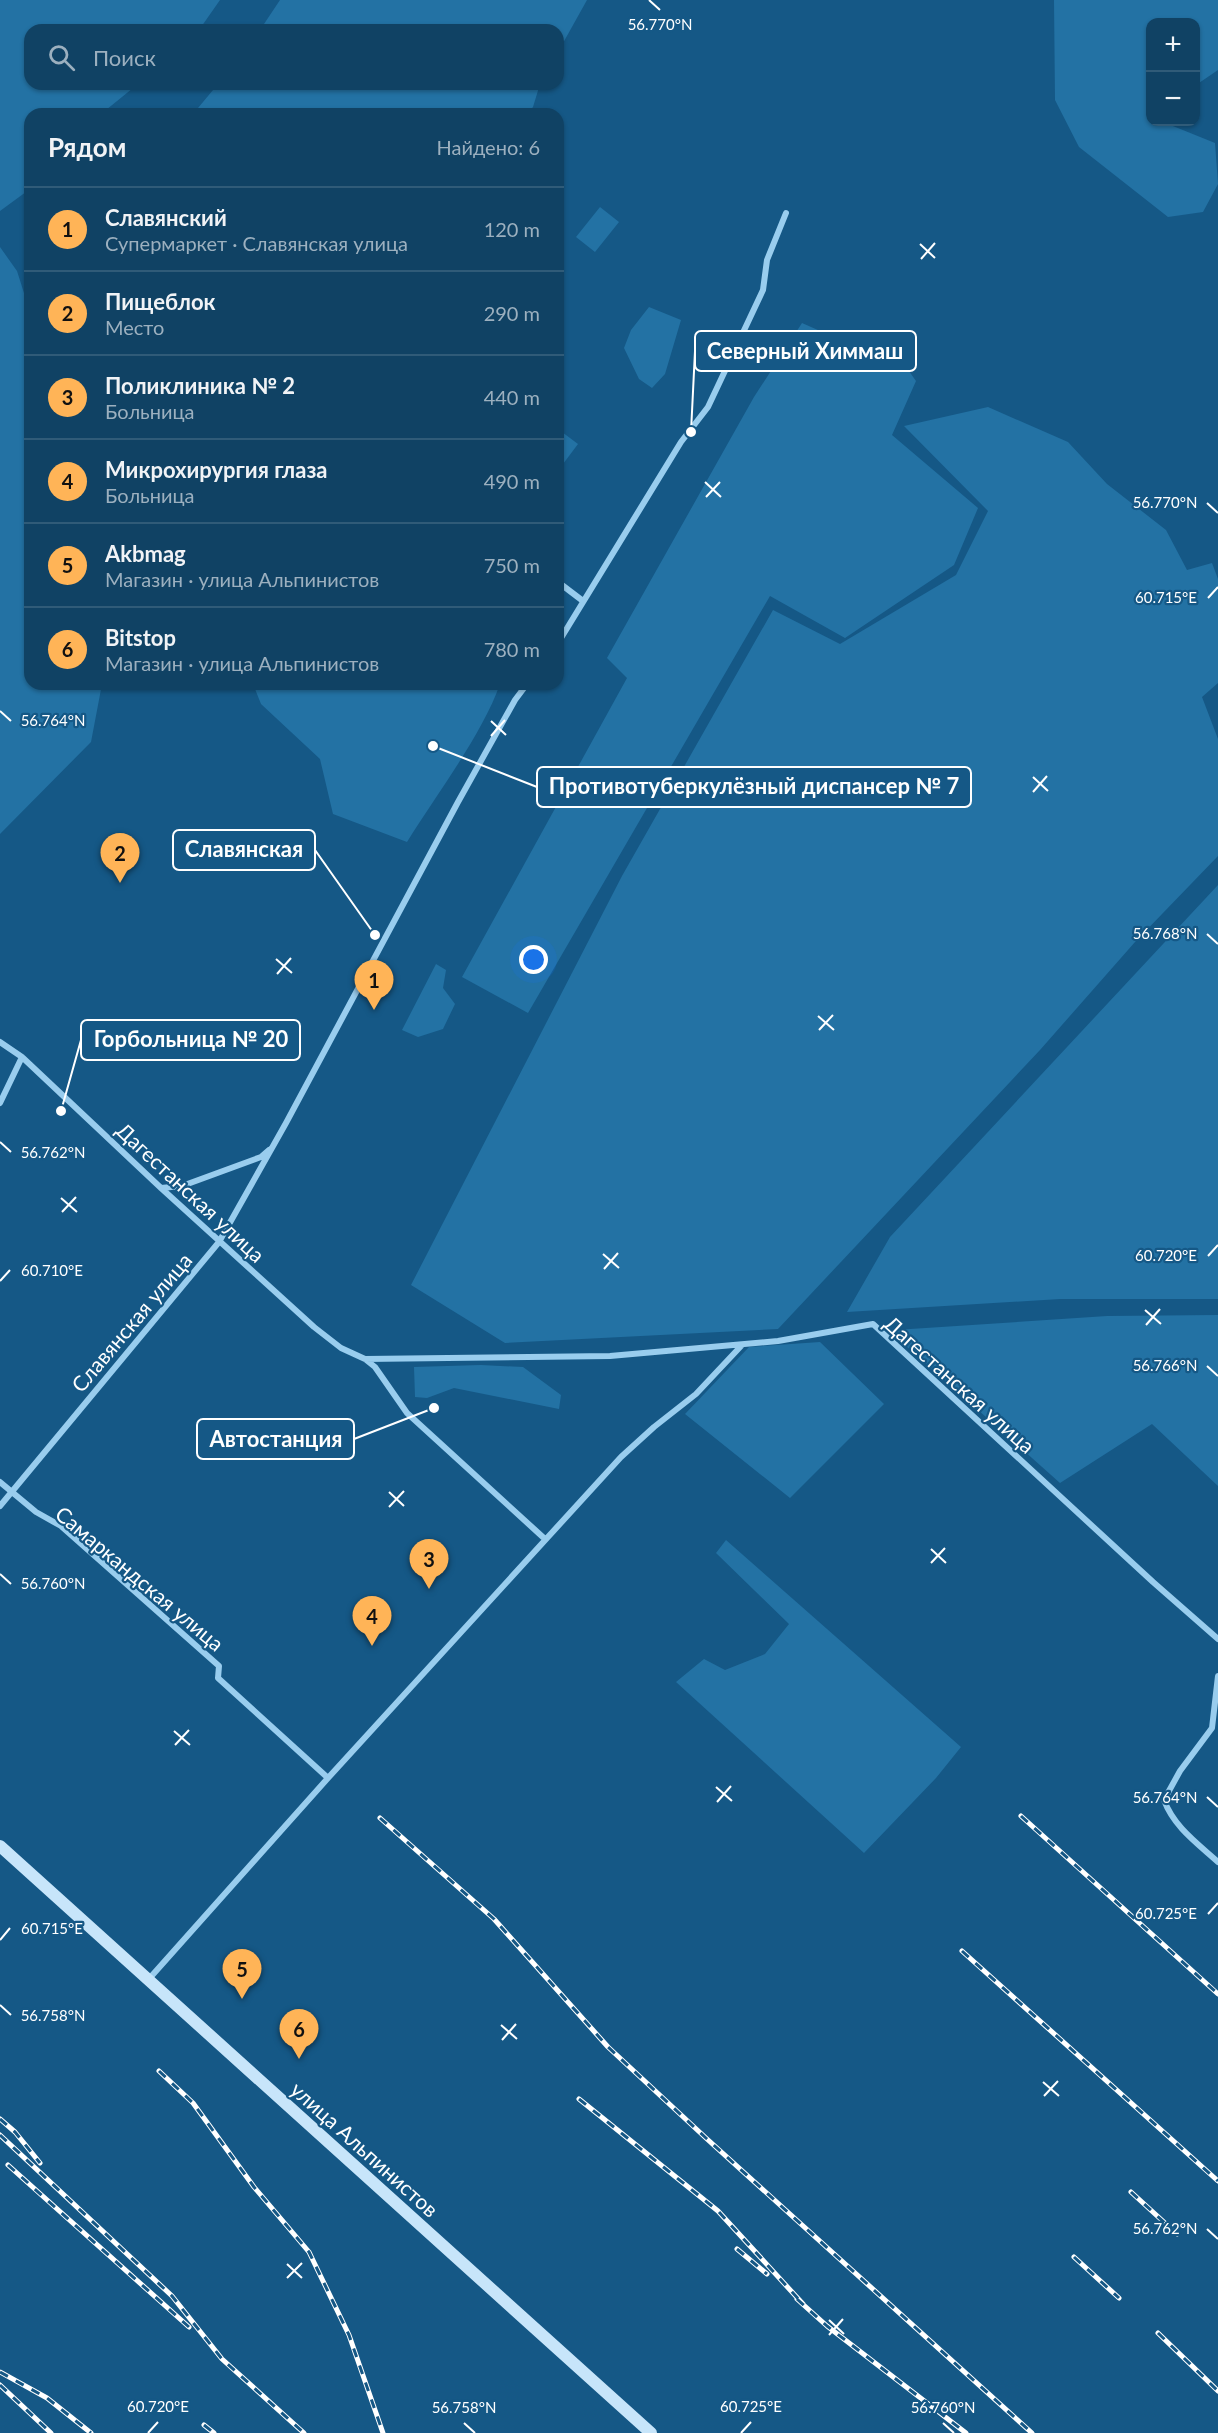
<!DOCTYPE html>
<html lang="ru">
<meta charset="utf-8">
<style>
:root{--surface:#104264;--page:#1e4d6d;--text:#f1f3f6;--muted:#9cb0bf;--line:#305b78;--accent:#ffb457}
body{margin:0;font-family:Lato,sans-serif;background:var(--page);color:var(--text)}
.controls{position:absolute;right:18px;top:18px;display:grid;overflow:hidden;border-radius:12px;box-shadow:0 2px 4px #0004}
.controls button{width:54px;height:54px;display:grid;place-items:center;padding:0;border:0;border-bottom:2px solid var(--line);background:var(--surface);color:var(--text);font:30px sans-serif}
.you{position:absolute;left:534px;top:960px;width:21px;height:21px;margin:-15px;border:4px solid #fff;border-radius:50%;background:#1a73e8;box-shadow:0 0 0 9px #1a73e833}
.badge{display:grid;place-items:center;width:39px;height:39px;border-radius:50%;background:var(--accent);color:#111;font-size:20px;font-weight:700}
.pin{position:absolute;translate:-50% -50px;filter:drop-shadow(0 2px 3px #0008)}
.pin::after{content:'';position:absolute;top:32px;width:21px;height:18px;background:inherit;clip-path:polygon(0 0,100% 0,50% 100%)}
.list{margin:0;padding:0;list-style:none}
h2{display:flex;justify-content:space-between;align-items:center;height:78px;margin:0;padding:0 24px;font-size:26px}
h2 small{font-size:20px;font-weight:400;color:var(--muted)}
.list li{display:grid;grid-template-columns:39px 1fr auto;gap:18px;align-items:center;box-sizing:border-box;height:84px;padding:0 24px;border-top:2px solid var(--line)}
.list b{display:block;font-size:22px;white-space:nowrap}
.list p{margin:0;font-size:20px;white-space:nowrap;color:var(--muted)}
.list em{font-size:20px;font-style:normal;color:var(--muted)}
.icon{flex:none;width:33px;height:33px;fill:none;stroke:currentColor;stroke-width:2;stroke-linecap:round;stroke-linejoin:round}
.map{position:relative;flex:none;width:1218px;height:2433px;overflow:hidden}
.search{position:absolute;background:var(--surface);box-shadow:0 2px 4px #0004;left:24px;top:24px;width:540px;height:66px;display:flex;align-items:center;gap:15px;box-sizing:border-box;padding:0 21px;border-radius:18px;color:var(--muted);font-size:22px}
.panel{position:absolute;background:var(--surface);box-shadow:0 2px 4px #0004;left:24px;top:108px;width:540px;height:582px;border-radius:18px}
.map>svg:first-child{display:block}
.green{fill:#2372a4}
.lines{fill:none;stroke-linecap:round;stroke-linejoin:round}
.street{stroke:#99cdee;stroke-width:6}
.secondary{stroke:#c7e5fa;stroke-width:12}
.rail-casing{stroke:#fff;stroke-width:5}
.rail{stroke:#155886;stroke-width:3;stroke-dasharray:9;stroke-linecap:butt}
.ticks{fill:none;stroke:#fff;stroke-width:2}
.labels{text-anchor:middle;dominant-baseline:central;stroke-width:4.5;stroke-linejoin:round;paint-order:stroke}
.street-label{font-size:21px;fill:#fff;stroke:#155886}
.ticks-label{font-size:15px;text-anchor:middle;fill:#fff;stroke:#155886;stroke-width:4.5;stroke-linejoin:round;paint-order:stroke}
.leader{fill:none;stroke:#fff;stroke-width:2}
.callout-dot{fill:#fff;stroke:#155886;stroke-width:2}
.callout{fill:#155886;stroke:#fff;stroke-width:2}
.callout-label{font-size:22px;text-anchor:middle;font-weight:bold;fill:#fff}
</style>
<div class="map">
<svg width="1218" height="2433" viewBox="0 0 1218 2433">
<rect width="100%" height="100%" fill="#155886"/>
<!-- green -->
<path class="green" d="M0 0H220L199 30H30V84H138L101 114H30V189L0 211Z
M280 0H587L558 52V30H260Z
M1054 0H1218V70L1196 85V22H1150V114L1148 115 1150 122H1163L1215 143 1218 184 1203 212 1168 217 1079 147 1055 100Z
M218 84H540L533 107 527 114H193Z
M600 207 619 222 595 252 576 237Z
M0 247 17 271 30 312V684H102L91 742 0 834Z
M649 307 681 320 665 374 652 388 639 379 624 348 631 330Z
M802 323 888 361 904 364 916 381 892 435 978 508 954 565 845 638 770 596 528 1013 462 977 627 678 607 658 754 397Z
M988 407 1068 442 1107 484 1166 530 1187 570 1212 563 1218 579V683L1202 697 1218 739V856L1135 942 1040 1050 778 1329 505 1343 411 1285 622 876 773 610 840 644 956 575 988 511 904 426Z
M558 429 578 444 560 468 558 466Z
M253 684H500C482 735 436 795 407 842L333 814 320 759 261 704Z
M1218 885V1299H1060L847 1312 890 1237Z
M436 964 446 970 443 988 455 1004 443 1029 418 1037 402 1030Z
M1218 1315V1486L1152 1424 1060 1483 905 1345 895 1330 1107 1316Z
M820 1342 884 1404 790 1498 685 1414 749 1347Z
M481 1365 523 1367 561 1395 559 1409 454 1388 427 1398 415 1397 414 1367Z
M726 1540 961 1747 936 1778 864 1853 676 1682 704 1659 725 1670 765 1654 789 1624 716 1553Z"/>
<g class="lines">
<!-- street -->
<path class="street" d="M558 582 583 601
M558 643 681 442 708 407 763 290 767 260 786 213
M0 1042 22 1057 161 1188 314 1327 341 1348 365 1359 375 1367 407 1413 545 1539
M0 1103 22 1057
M161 1188 182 1186 261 1157 269 1150
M365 1359 610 1356 778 1341 873 1324 1153 1582 1218 1639
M0 1482 36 1512 61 1526 219 1666 218 1678 328 1778
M0 1506 219 1242 286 1123 458 802 515 700 527 684
M1218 1676 1212 1728 1180 1771 1164 1800C1174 1827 1197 1843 1218 1862
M148 1980 328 1778 621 1457 654 1427 696 1394 742 1345"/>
<!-- secondary -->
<path class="secondary" d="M0 1846 651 2433"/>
<!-- rail casing -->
<g class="rail-casing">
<path id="rail" d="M1021 1816 1218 1994
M380 1818 494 1919 608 2047 707 2139 1032 2433
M962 1951 1218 2181
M159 2071 193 2103 254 2187 309 2252 349 2335 383 2433
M579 2099 718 2211 803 2304
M0 2119 15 2132 40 2163
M0 2135 172 2296 222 2359 304 2433
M8 2165 189 2327
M1131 2192 1177 2234
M737 2249 767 2274
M1074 2257 1119 2298
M797 2299 827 2326 966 2433
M1158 2333 1218 2391
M0 2372 47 2398 91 2433
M0 2385 51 2433
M204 2425 214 2433"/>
</g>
<!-- rail -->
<use href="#rail" class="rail"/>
</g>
<!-- ticks -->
<path class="ticks" d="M649 0 660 10M920 244 935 258M921 259 935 243M705 482 721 497M706 497 720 482M1207 503 1218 513M1208 598 1218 587M0 711 11 721M491 721 506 735M491 736 505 720M1033 777 1048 791M1033 792 1047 776M1207 934 1218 944M276 959 292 973M277 974 291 958M818 1016 834 1030M819 1030 833 1015M0 1142 11 1152M61 1198 77 1212M62 1212 76 1197M603 1254 619 1268M1208 1256 1218 1245M604 1269 618 1253M0 1281 10 1270M1145 1310 1161 1324M1146 1325 1160 1309M1207 1366 1218 1376M389 1492 404 1506M389 1507 404 1491M931 1549 946 1563M931 1563 945 1548M0 1574 11 1584M174 1731 190 1745M175 1745 189 1730M716 1787 732 1801M1207 1797 1218 1807M717 1802 731 1786M1208 1914 1218 1903M0 1940 10 1928M0 2005 11 2015M501 2025 517 2039M502 2040 516 2024M1043 2082 1059 2096M1044 2096 1058 2081M1207 2229 1218 2239M287 2264 302 2278M287 2278 302 2263M829 2320 844 2334M829 2335 843 2319M464 2423 475 2433M943 2423 954 2433M148 2433 158 2422M741 2433 751 2422"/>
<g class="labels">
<!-- street labels -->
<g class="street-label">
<text transform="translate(191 1192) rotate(43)">Дагестанская улица</text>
<text transform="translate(131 1322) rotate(-50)">Славянская улица</text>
<text transform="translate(960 1384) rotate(42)">Дагестанская улица</text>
<text transform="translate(140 1578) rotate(40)">Самаркандская улица</text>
<text transform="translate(365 2149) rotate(42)">улица Альпинистов</text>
</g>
</g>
<g class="ticks-label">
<text x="660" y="30">56.770°N</text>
<text x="1165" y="508">56.770°N</text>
<text x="1166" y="603">60.715°E</text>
<text x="53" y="726">56.764°N</text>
<text x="1165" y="939">56.768°N</text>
<text x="53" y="1158">56.762°N</text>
<text x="1166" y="1261">60.720°E</text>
<text x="52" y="1276">60.710°E</text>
<text x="1165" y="1371">56.766°N</text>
<text x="53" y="1589">56.760°N</text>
<text x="1165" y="1803">56.764°N</text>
<text x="1166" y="1919">60.725°E</text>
<text x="52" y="1934">60.715°E</text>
<text x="53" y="2021">56.758°N</text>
<text x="1165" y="2234">56.762°N</text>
<text x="158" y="2412">60.720°E</text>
<text x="751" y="2412">60.725°E</text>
<text x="464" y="2413">56.758°N</text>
<text x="943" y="2413">56.760°N</text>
</g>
<!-- callouts -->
<path class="leader" d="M691 432L695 351M433 746L537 787M375 935L315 850M61 1111L81 1040M434 1408L354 1439"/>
<g class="callout-dot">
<circle cx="691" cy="432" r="6"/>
<circle cx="433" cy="746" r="6"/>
<circle cx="375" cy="935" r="6"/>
<circle cx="61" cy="1111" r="6"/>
<circle cx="434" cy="1408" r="6"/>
</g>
<g class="callout">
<rect x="695" y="331" width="221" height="40" rx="6"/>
<rect x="537" y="767" width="434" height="40" rx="6"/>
<rect x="173" y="830" width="142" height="40" rx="6"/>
<rect x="81" y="1020" width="219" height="40" rx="6"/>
<rect x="197" y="1419" width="157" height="40" rx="6"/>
</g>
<g class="callout-label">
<text x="805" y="359">Северный Химмаш</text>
<text x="754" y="794">Противотуберкулёзный диспансер № 7</text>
<text x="244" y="857">Славянская</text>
<text x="191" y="1047">Горбольница № 20</text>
<text x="276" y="1447">Автостанция</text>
</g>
</svg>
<div class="controls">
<button>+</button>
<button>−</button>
</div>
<div class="you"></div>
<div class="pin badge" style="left:374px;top:1010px">1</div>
<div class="pin badge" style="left:120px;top:883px">2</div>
<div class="pin badge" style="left:429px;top:1589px">3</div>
<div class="pin badge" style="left:372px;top:1646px">4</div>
<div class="pin badge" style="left:242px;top:1999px">5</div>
<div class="pin badge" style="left:299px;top:2059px">6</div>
<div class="search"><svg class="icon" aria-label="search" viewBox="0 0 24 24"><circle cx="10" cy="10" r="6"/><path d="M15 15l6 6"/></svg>Поиск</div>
<section class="panel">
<h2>Рядом<small>Найдено: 6</small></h2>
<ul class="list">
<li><span class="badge">1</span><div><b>Славянский</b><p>Супермаркет · Славянская улица</p></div><em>120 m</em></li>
<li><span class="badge">2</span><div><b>Пищеблок</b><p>Место</p></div><em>290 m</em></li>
<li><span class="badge">3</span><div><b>Поликлиника № 2</b><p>Больница</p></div><em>440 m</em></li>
<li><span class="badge">4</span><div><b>Микрохирургия глаза</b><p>Больница</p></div><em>490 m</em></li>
<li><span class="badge">5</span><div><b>Akbmag</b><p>Магазин · улица Альпинистов</p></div><em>750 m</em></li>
<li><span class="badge">6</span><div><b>Bitstop</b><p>Магазин · улица Альпинистов</p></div><em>780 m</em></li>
</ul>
</section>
</div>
